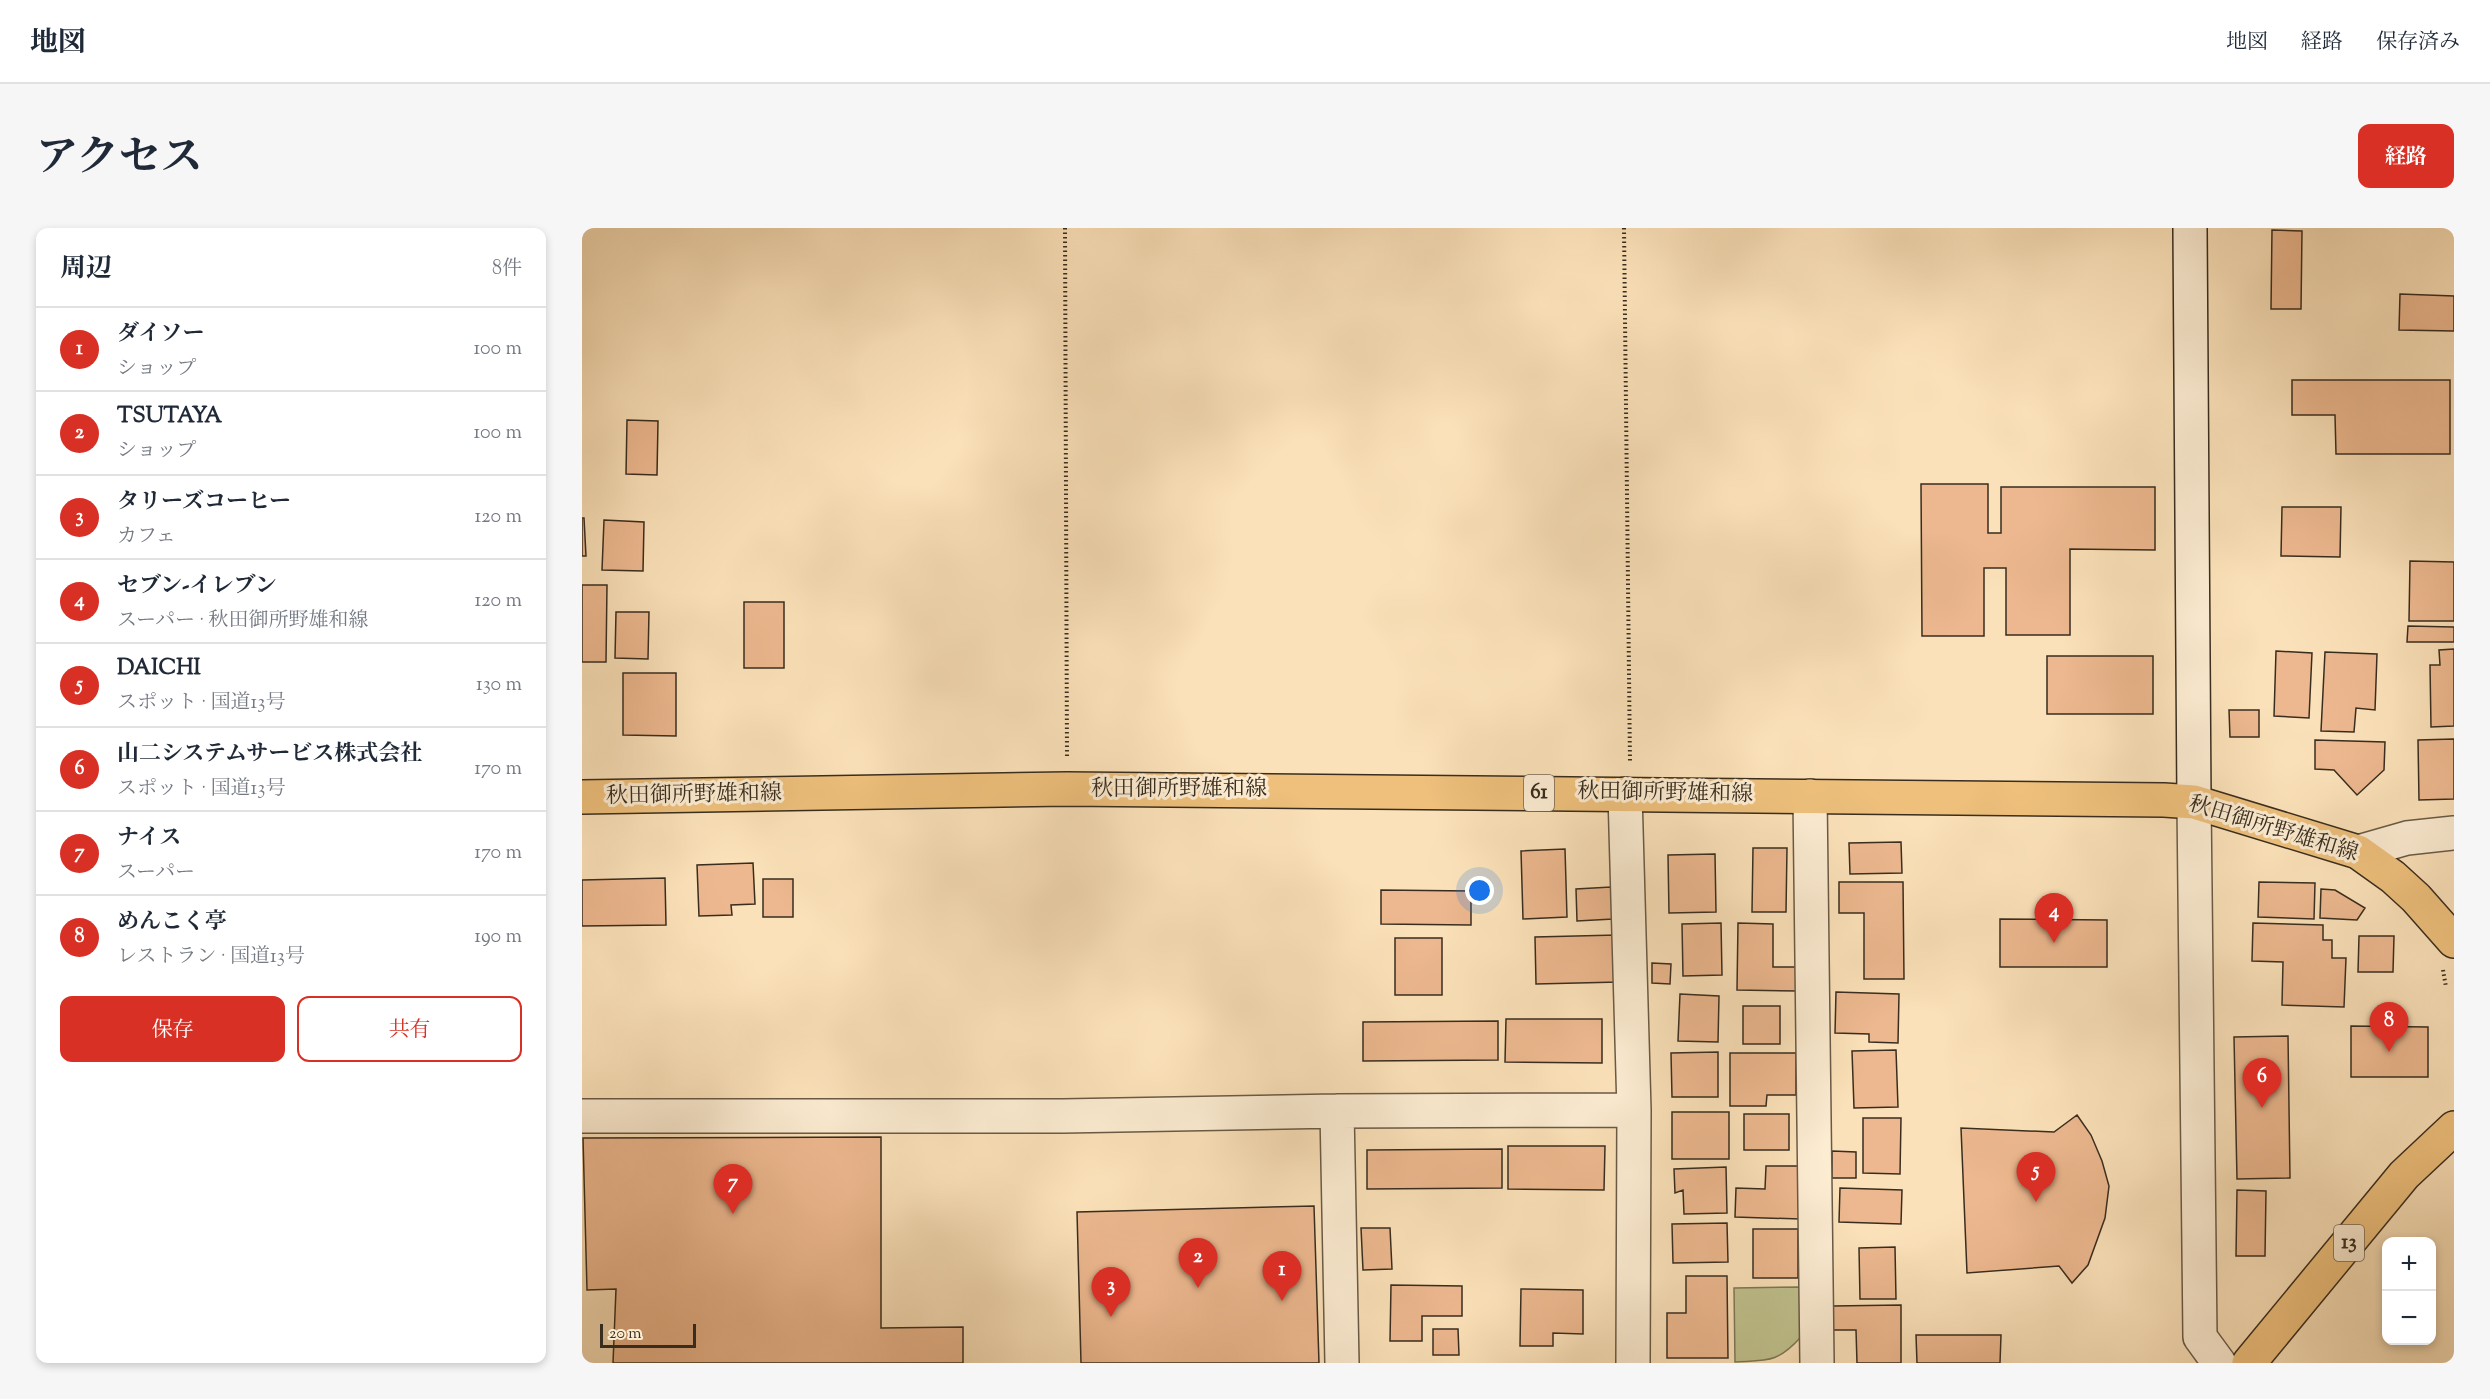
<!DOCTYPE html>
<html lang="ja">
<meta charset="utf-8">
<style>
:root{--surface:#fff;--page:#f6f6f7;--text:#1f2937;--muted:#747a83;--line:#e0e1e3;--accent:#d93025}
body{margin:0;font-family:"Sorts Mill Goudy","Noto Serif JP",serif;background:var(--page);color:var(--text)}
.controls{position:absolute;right:18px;bottom:18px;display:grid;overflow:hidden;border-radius:12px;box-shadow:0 3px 9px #0003}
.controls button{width:54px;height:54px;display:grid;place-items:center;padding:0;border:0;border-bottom:2px solid var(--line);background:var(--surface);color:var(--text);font:30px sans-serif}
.scale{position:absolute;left:18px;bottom:15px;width:96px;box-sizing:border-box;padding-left:6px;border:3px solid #382d1f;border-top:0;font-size:16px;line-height:21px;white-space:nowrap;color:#382d1f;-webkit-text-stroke:4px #fcecd2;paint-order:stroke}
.you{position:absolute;left:898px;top:663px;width:21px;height:21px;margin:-15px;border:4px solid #fff;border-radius:50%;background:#1a73e8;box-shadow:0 0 0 9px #1a73e833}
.badge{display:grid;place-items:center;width:39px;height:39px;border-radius:50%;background:var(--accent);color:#fff;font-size:20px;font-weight:700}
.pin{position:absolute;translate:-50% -50px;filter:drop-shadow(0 2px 3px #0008)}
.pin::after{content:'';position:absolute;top:32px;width:21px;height:18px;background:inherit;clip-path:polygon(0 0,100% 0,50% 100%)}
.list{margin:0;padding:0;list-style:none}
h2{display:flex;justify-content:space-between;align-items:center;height:78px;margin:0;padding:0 24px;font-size:26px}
h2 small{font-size:20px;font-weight:400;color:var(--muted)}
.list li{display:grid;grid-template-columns:39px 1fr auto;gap:18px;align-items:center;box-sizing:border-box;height:84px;padding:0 24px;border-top:2px solid var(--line)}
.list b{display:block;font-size:22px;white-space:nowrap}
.list p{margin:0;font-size:20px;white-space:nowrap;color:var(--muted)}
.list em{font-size:20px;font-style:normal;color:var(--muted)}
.actions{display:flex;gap:12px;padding:18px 24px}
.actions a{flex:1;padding:14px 0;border:2px solid var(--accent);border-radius:12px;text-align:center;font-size:21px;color:var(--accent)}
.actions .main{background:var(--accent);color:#fff}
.map{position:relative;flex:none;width:1872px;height:1135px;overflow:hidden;border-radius:12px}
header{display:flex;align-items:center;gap:36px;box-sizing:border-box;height:84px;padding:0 30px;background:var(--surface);border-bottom:2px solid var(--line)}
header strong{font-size:28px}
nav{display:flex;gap:33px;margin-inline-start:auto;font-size:21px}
.intro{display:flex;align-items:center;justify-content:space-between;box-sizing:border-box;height:144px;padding:0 36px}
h1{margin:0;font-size:42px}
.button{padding:15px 27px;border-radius:12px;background:var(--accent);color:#fff;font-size:21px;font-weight:700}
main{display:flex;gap:36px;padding:0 36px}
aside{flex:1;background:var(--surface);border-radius:12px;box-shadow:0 3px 9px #0003}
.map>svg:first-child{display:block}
.green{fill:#c0c28e;stroke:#7c7856;stroke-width:1.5}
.building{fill:#edb88f;stroke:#382d1f;stroke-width:1.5}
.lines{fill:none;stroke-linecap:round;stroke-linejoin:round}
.street-casing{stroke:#695a46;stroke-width:36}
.secondary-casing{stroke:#382d1f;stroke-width:36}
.primary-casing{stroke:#382d1f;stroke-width:36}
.highway-casing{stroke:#382d1f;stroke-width:36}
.path{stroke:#382d1f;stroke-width:4;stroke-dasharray:1.5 3;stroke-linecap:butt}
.street{stroke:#fcecd2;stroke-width:33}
.secondary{stroke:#fcecd2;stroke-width:33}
.primary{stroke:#eec07c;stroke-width:33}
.highway{stroke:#eec07c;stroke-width:33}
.labels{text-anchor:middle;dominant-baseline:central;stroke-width:6;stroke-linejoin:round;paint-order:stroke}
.shield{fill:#fcecd2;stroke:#736655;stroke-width:1.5}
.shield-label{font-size:21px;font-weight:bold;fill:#382d1f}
.street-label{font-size:22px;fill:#382d1f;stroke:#fcecd2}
</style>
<header>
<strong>地図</strong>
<nav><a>地図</a><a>経路</a><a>保存済み</a></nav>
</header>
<div class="intro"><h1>アクセス</h1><a class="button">経路</a></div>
<main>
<aside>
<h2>周辺<small>8件</small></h2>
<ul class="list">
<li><span class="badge">1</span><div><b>ダイソー</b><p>ショップ</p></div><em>100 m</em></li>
<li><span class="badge">2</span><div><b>TSUTAYA</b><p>ショップ</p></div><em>100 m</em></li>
<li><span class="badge">3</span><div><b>タリーズコーヒー</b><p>カフェ</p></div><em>120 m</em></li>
<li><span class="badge">4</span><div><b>セブン-イレブン</b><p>スーパー · 秋田御所野雄和線</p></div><em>120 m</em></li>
<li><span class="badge">5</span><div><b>DAICHI</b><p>スポット · 国道13号</p></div><em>130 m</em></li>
<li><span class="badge">6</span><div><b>山二システムサービス株式会社</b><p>スポット · 国道13号</p></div><em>170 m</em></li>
<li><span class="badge">7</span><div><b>ナイス</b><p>スーパー</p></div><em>170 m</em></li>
<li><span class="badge">8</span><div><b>めんこく亭</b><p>レストラン · 国道13号</p></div><em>190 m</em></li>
</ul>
<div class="actions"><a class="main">保存</a><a>共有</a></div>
</aside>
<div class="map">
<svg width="1872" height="1135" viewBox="0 0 1872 1135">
<rect width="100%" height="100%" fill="#fbe1b9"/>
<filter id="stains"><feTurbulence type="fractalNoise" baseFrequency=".00333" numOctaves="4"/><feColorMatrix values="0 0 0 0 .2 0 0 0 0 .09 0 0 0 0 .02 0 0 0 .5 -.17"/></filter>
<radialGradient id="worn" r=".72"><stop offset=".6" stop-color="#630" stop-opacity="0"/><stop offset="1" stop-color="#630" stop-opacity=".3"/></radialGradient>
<!-- green -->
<path class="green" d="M1218 1059V1110C1195 1135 1186 1132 1153 1134L1152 1060Z"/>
<!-- building -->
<path class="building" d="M1690 2 1720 3 1719 81H1689Z
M1818 66 1872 68V103L1817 102Z
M1710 152H1868V226H1754L1753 187H1710Z
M45 192 76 193 75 247 44 246Z
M1339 256H1406V305H1419V259H1573V322L1488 321V407H1424V340H1402V408H1340Z
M1700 279H1759L1758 329 1699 328Z
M0 290H2L4 328H0Z
M22 292 62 294 61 343 20 342Z
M1828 333 1872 334V393H1827Z
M0 357H25L24 434H0Z
M162 374H202V440H162Z
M34 384H67L66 431 33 430Z
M1826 398 1872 399V414H1825Z
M1872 421V498L1849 499 1848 437H1858L1857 422Z
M1694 423 1730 425 1727 490 1692 488Z
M1743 424 1795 426 1793 482 1774 480 1772 504 1739 503Z
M1465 428H1571V486H1465Z
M41 445H94V508L41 507Z
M1647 482H1677V509H1648Z
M1872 511V571L1837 572 1836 512Z
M1733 512 1803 514 1802 542 1775 567 1752 542 1733 541Z
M1319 614 1320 645 1268 646 1267 615Z
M1171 620H1205L1204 684H1170Z
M983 621 985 689 941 691 939 623Z
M1133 626 1134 684 1087 685 1086 627Z
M171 635 173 676 149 677 150 687 117 688 115 637Z
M83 650 84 697 0 698V652Z
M181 651H211V689H181Z
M1257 654H1321L1322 751H1282V685H1257Z
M1677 654 1733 655 1732 691 1676 689Z
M1029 659 1031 691 995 693 994 661Z
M1739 661 1753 662 1783 680 1775 692 1738 690Z
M799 662 889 663V697L799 696Z
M1418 691 1525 692V739H1418Z
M1139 695 1140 747 1101 748 1100 696Z
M1156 695 1191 696V739H1217L1216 763 1155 762Z
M1671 695 1741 697V712H1750V730H1764L1762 779 1700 777 1701 734 1670 733Z
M1035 707 1037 754 954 756 953 709Z
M1777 708H1812L1811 744H1776Z
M813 710H860V767H813Z
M1070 735 1089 736 1088 756 1070 755Z
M1254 764 1317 766 1316 815 1287 814V806L1253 805Z
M1098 766 1137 768 1136 814 1096 813Z
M1161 778H1198V816H1161Z
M924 791H1020V835L923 834Z
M916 793V832L781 833V794Z
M1769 798 1846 799V849H1769Z
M1706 808 1708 950 1655 951 1652 809Z
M1314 822 1316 879 1272 880 1270 823Z
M1136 824V869H1090L1089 825Z
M1148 825H1214V867H1185L1184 878H1148Z
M1090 884H1147V931H1090Z
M1162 886H1207V922H1162Z
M1495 887 1509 907 1520 933 1527 958 1523 990 1506 1037 1490 1055 1477 1038 1385 1045 1379 900 1472 904Z
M1281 890H1319L1318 946 1281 945Z
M299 909V1100L381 1099V1135H31L34 1061 5 1062 1 910Z
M926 918H1023L1022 962 926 961Z
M920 921V960L785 961V922Z
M1250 923 1274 924V950H1250Z
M1184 938H1219L1218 991 1153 989 1154 960 1183 961Z
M1144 939 1145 985 1102 986 1101 962 1093 965 1092 941Z
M1258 960 1320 962 1319 996 1257 994Z
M1655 962 1684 963 1683 1028H1654Z
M732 978 737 1135H499L495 984Z
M1145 995 1146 1034 1091 1035 1090 996Z
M779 1000H808L810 1041 781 1042Z
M1171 1001H1216V1050H1171Z
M1313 1019 1314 1071H1278L1277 1020Z
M1104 1048H1145L1146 1130H1085V1085H1104Z
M809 1057 880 1058V1088H840V1113H808Z
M939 1061 1001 1062V1106L971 1105V1118H938Z
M1319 1077V1135H1275L1274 1102H1251V1078Z
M851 1101H876L877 1127H851Z
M1334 1107H1419L1418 1135H1335Z"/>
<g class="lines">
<!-- street casing -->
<g class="street-casing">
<path id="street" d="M1043 566 1052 882 1051 1135
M1228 568 1235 1135
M1612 574 1618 1109 1637 1135
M1776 624 1825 610 1872 605
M0 888H481L755 883
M760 1135 755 883 1052 882"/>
</g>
<!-- secondary casing -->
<g class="secondary-casing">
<path id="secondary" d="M1608 0 1612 574"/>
</g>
<!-- primary casing -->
<g class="primary-casing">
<path id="primary" d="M0 569 485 561 1582 572 1612 574 1776 624 1811 649 1834 670 1872 713"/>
</g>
<!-- highway casing -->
<g class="highway-casing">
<path id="highway" d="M1667 1135 1822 947 1872 900"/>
</g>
<!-- path -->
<path class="path" d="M483 0 485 530
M1042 0 1048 535
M1861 742 1864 759"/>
<!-- street -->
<use href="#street" class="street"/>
<!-- secondary -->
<use href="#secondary" class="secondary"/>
<!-- primary -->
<use href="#primary" class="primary"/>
<!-- highway -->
<use href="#highway" class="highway"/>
</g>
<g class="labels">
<!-- shield labels -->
<g class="shield">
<rect x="942" y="547" width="30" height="36" rx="4.5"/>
<rect x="1752" y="997" width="30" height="36" rx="4.5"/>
</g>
<g class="shield-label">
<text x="957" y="565">61</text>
<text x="1767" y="1015">13</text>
</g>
<!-- street labels -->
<g class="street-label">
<text x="597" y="562">秋田御所野雄和線</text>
<text transform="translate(1083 566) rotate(1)">秋田御所野雄和線</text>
<text transform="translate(112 568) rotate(-1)">秋田御所野雄和線</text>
<text transform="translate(1691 602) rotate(17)">秋田御所野雄和線</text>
</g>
</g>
<rect width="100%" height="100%" filter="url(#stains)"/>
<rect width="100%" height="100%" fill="url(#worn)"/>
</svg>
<div class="controls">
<button>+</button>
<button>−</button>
</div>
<div class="scale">20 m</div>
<div class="you"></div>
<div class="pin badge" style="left:700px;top:1073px">1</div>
<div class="pin badge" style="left:616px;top:1060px">2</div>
<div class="pin badge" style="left:529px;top:1089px">3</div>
<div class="pin badge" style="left:1472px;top:715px">4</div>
<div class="pin badge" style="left:1454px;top:974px">5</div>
<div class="pin badge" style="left:1680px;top:880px">6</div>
<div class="pin badge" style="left:151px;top:986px">7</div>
<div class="pin badge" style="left:1807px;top:824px">8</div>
</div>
</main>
